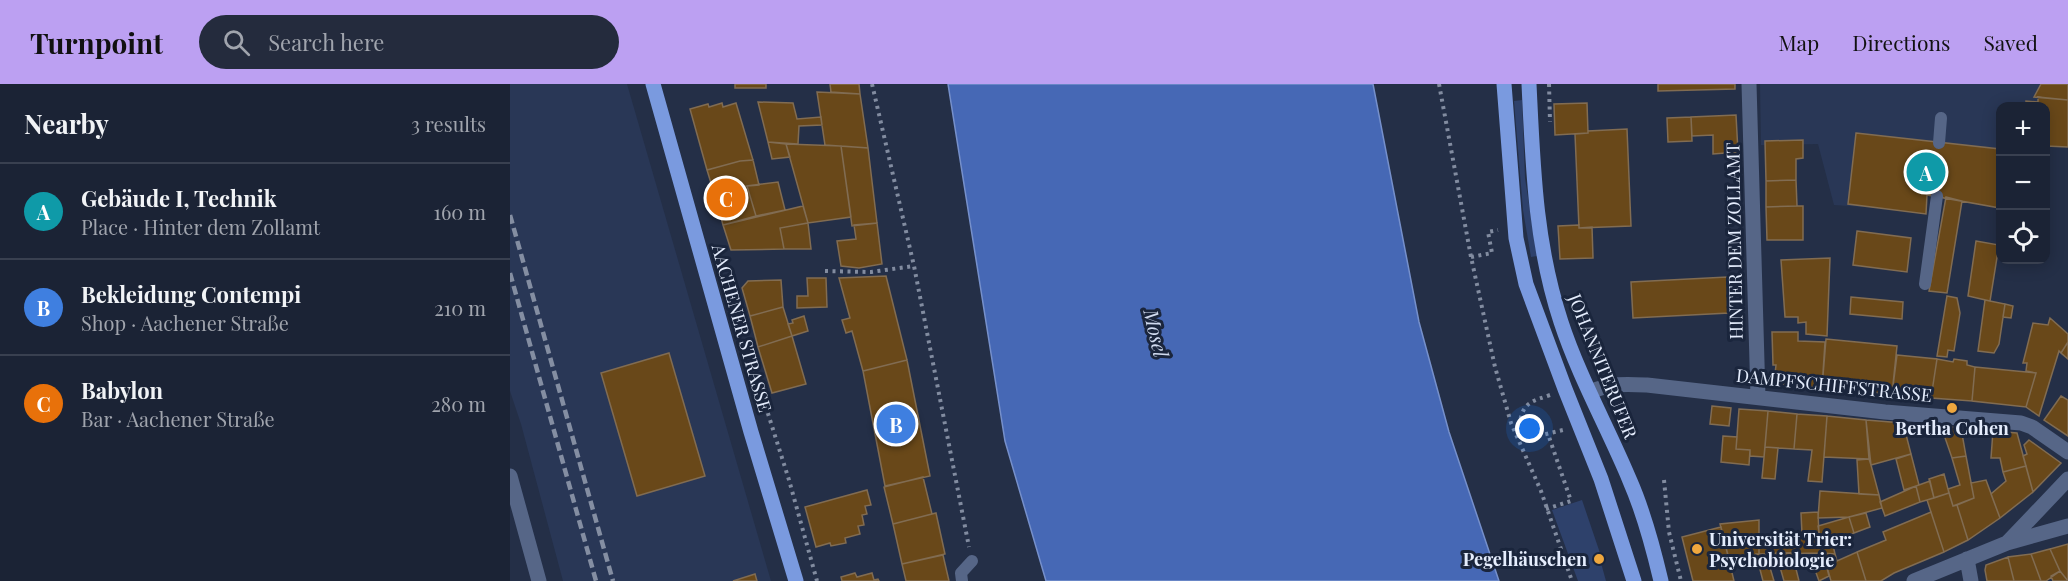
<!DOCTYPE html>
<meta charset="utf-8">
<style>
:root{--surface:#1b2335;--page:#242b3d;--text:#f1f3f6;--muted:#a0a4ad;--line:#394050;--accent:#bca0f2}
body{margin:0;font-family:"Playfair Display",serif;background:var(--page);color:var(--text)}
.controls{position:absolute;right:18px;top:18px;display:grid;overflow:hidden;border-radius:12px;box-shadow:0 3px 15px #0003}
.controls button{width:54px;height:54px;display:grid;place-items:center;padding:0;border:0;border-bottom:2px solid var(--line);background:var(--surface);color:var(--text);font:30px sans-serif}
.you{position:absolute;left:1020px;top:345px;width:21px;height:21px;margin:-15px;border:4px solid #fff;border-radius:50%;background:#1a73e8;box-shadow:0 0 0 9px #1a73e833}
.badge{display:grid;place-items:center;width:39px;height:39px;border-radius:50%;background:var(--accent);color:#fff;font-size:20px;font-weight:700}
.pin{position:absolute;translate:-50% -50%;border:3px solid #fff;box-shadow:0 2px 6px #0006}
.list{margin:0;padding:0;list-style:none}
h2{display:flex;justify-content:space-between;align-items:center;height:78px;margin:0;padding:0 24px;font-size:26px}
h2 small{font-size:20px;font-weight:400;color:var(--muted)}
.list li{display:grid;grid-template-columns:39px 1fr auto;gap:18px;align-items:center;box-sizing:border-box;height:96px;padding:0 24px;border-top:2px solid var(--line)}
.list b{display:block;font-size:22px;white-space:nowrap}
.list p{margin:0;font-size:20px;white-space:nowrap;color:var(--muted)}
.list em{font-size:20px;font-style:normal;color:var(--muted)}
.icon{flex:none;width:33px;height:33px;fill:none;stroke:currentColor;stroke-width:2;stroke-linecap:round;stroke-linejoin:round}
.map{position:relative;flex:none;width:1558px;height:497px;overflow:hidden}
header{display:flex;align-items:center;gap:36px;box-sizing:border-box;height:84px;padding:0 30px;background:var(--accent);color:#111}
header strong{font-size:28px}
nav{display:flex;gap:33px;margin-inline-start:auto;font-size:21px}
.search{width:420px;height:54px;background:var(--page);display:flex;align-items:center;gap:15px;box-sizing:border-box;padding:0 21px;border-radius:33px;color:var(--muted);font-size:22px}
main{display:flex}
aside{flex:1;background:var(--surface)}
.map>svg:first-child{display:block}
.built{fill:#293756}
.green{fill:#2e416b}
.water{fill:#4668b5;stroke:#7690cb;stroke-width:1.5}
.building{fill:#694819;stroke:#816c52;stroke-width:1.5}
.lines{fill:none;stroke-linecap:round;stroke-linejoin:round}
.path{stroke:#828ca0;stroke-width:4;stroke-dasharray:3 4.5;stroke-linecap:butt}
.service{stroke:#566687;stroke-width:12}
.minor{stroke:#566687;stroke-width:15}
.tertiary{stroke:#566687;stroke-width:15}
.primary{stroke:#7a9adf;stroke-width:15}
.rail{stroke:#848ea2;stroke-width:4.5;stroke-dasharray:9 4.5;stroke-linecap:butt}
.poi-dot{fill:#efa73e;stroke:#1a253c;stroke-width:2}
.labels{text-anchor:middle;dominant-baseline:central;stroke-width:6;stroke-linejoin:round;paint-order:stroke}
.street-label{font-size:18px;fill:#e5edfd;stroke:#1a253c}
.poi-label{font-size:18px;font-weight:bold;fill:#e5edfd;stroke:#1a253c}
.water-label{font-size:20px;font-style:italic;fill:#d1dbf0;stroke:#1a253c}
</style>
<header>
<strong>Turnpoint</strong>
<div class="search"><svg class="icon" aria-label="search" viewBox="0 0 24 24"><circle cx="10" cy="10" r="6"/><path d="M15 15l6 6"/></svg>Search here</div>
<nav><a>Map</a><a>Directions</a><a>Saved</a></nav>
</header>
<main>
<aside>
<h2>Nearby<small>3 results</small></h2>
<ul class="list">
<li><span class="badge" style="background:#0f9aa8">A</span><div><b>Gebäude I, Technik</b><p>Place · Hinter dem Zollamt</p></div><em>160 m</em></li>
<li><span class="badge" style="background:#3f7fe0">B</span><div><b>Bekleidung Contempi</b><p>Shop · Aachener Straße</p></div><em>210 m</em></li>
<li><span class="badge" style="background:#e8710a">C</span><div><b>Babylon</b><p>Bar · Aachener Straße</p></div><em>280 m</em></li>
</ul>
</aside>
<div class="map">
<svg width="1558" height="497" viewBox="0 0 1558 497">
<rect width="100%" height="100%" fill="#242f47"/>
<!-- built -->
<path class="built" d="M0 0H117L261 497H53L11 340 0 307Z
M1250 0H1558L1528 14V18L1516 17V22H1490V124L1416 111 1414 127 1324 121 1308 60 1251 61Z"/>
<!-- green -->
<path class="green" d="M1012 16 1015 94 1027 172 1021 173 1013 126 1004 17Z
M1072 416 1091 472 1087 473 1085 476 1091 479 1096 497H1068L1042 426Z"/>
<!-- water -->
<path class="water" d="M438 0H863L909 238 939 348 989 497H536L495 357Z"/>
<!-- building -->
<path class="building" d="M225 0H256V4H225Z
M320 0H349L350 10 321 8Z
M1148 0H1225V5L1148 7Z
M1531 0H1558V16L1524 13Z
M307 8 350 10 358 64 315 61Z
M1528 13 1558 16V63L1536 62V22H1516V17L1528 18Z
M248 18 283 19 287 35 311 33 312 41 289 42 288 60 258 58Z
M212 19 213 23 226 19 243 76 230 77 197 86 180 25 198 20 199 23Z
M1077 19 1078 49 1045 51 1044 20Z
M1226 31 1228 68 1203 70V51L1182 52 1181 33Z
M1181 33 1182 57 1158 58 1157 34Z
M1117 45 1121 142 1069 144 1065 50 1078 49V47Z
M1346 49 1490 65V124L1417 111 1416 130 1338 120Z
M1293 56V74L1286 75V96L1256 97 1255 57Z
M258 58 276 60 280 73 262 75Z
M276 60 331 62 341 133 298 139Z
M331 62 358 64 367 139 342 142Z
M243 76 249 101 237 102 205 112 197 86 230 77Z
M1286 96 1287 122 1256 123V97Z
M268 98 275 126 246 132 237 102Z
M237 102 246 132 213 141 205 112Z
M1436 113 1452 117 1437 209 1419 207Z
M293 122 298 139 270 144 274 165 221 166 213 141Z
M1287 122H1293V156H1257L1256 123Z
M298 139 301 165H274L270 144Z
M367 139 372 180 349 184 331 182 327 157 346 155 344 141Z
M1069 141V144L1082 143 1083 174 1050 175 1048 142Z
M1347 147 1401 154 1397 188 1343 181Z
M1466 157 1489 161 1480 217 1458 212Z
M1320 174 1317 252 1296 250V238L1288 239V233H1275L1271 176Z
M376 192 397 276 353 287 342 247 336 249 332 236 340 234 329 194Z
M1217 193 1219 229 1123 234 1121 198Z
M297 194H316L317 223 287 224V212H298Z
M271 196 273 223 240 232 232 204 238 197Z
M1437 212 1447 214 1450 229 1444 267 1438 266 1437 273 1427 272Z
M1341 213 1393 218 1392 235 1340 230Z
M1475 216 1495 220 1489 260 1484 269 1468 267Z
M1495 220 1503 222 1501 234 1493 233Z
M273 223 282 252 248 263 240 232Z
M294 232 298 247 282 252 278 240 283 239 282 236Z
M1540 234 1558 250V258L1551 269 1549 267 1529 332 1516 323 1526 289 1516 287 1517 279H1513L1523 239 1538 241Z
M1262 248H1288V257L1315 258 1312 304 1264 299 1266 281H1263Z
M282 252 296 300 262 309 248 263Z
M1316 255 1387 262 1382 310 1312 304Z
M1558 258V275L1551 269Z
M159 269 195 392 127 412 91 289Z
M1387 271 1427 275 1421 314 1382 310Z
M1427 275 1443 278 1444 275 1457 277V281L1465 283 1462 317 1421 314Z
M397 276 420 392 375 402 353 287Z
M1465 283 1526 289 1516 323 1462 317Z
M1551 312 1558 316V352L1534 336Z
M1202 322 1221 324 1219 342 1200 340Z
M1229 325 1258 327 1254 373 1240 372V366L1226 365Z
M1258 327 1287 330 1284 365 1255 363Z
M1287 330 1317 332 1312 398 1298 397 1302 366 1284 365Z
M1317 332 1356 336 1359 375 1314 373Z
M1356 336 1393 339 1401 370 1361 381Z
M1431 342 1451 344 1456 372 1442 374Z
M1483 347 1507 349 1516 382 1493 388 1490 374H1481Z
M1213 352 1227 353 1226 365 1240 366 1239 381 1211 378Z
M1519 356 1551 379 1523 408 1513 372 1517 370 1514 361Z
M1255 363 1268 364 1265 395 1252 394Z
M1401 370 1409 401 1394 406 1386 375Z
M1456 372 1464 414 1443 422 1438 405 1450 401 1442 374Z
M1359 375 1361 381 1369 411 1349 410 1347 376Z
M1516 382 1523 408 1490 434 1481 410 1496 397 1493 388Z
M1434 390 1439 409 1424 414 1419 395Z
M413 393 422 430 383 440 374 403Z
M1476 396 1490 434 1458 456 1447 421 1464 414 1461 399Z
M1420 397 1424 414 1410 418 1406 402Z
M1406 402 1410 418 1375 432 1370 418Z
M357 406 361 421 355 422 357 430 352 431 354 441 348 442 350 450 335 454 336 459 321 462 320 459 306 463 295 423Z
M1310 407 1369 411 1372 424 1339 433 1308 434Z
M1439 409 1443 422 1447 421 1458 456 1434 468 1417 416Z
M1308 428 1309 452 1313 469 1249 470V451L1292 450 1291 429Z
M1421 428 1434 468 1384 489 1371 497H1356L1347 468 1376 456 1373 448Z
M426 429 435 470 392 480 383 440Z
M1356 429 1360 443 1344 449 1339 433Z
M1339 433 1344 449 1322 457 1325 470 1313 469 1308 442Z
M1249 436V470L1219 475 1210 440Z
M1211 443 1224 497H1183L1172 453Z
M1558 460V497L1550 487 1540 465Z
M1540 465 1550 487 1536 497H1531L1521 470Z
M1347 468 1356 497H1321L1313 469 1325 470 1327 477Z
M1266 469H1282L1289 497H1274Z
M1246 470H1256L1264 497H1253Z
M1521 470 1531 497H1504L1498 473Z
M433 471 439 497H396L392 480Z
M1498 473 1504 497H1477L1475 486 1476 481Z
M1316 480 1319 492 1309 497 1304 483Z
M1550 487 1558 497H1543L1541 492Z
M345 489 347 493 362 489 364 496 368 495 369 497H332L331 493Z
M245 490 247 497H223Z"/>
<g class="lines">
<!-- path -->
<path class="path" d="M362 0 404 182 459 463
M929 0 961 173 985 283 1001 339 1031 407 1062 497
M1039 0 1040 38
M961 173 982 169 978 148 988 146
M315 187 361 188 404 182
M242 279 279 396 307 497
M1040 311C1023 317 1013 318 1010 338L1016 347 1028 352 1053 346
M1154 396 1159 448 1171 497
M1036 425 1061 417 1038 350"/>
<!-- service -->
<path class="service" d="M1429 59 1431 34
M1415 200 1427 112
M452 497 451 489 462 477"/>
<!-- minor -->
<path class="minor" d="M1239 0 1248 313
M1080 308C1100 299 1116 300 1137 301L1375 328 1511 339 1522 343 1558 368
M1497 459 1558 395
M1457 475 1461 497
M1404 497 1497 459 1558 442"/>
<!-- tertiary -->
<path class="tertiary" d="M0 392 29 497"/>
<!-- primary -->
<path class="primary" d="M143 0 241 348 286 497
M994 0 1006 154 1016 200 1055 305 1091 395 1124 497
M1019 0C1023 83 1025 159 1051 238 1069 293 1098 344 1120 397 1134 429 1143 463 1151 497"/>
<!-- rail -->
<path class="rail" d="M0 131 103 497
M0 189 86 497"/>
</g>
<!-- markers -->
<g class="poi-dot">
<circle cx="1442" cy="324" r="6"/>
<circle cx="1187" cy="465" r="6"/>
<circle cx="1089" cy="475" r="6"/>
</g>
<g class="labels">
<!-- street labels -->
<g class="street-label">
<text transform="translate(1224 157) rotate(-91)">HINTER DEM ZOLLAMT</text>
<text transform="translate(232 244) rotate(74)">AACHENER STRASSE</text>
<text transform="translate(1093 282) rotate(68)">JOHANNITERUFER</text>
<text transform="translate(1324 301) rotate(6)">DAMPFSCHIFFSTRASSE</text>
</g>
<!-- poi labels -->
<g class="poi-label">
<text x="1442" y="344">Bertha Cohen</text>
<text x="1199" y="455" text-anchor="start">Universität Trier:<tspan x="1199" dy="21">Psychobiologie</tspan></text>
<text x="1077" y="475" text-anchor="end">Pegelhäuschen</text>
</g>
<!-- water labels -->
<g class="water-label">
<text transform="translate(647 249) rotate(77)">Mosel</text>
</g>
</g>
</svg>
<div class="controls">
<button>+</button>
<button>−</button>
<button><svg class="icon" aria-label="locate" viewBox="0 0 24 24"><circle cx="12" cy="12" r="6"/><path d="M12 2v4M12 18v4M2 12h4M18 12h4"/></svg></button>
</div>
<div class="you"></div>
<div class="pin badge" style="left:1416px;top:88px;background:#0f9aa8">A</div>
<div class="pin badge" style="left:386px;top:340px;background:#3f7fe0">B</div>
<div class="pin badge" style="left:216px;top:114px;background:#e8710a">C</div>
</div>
</main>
